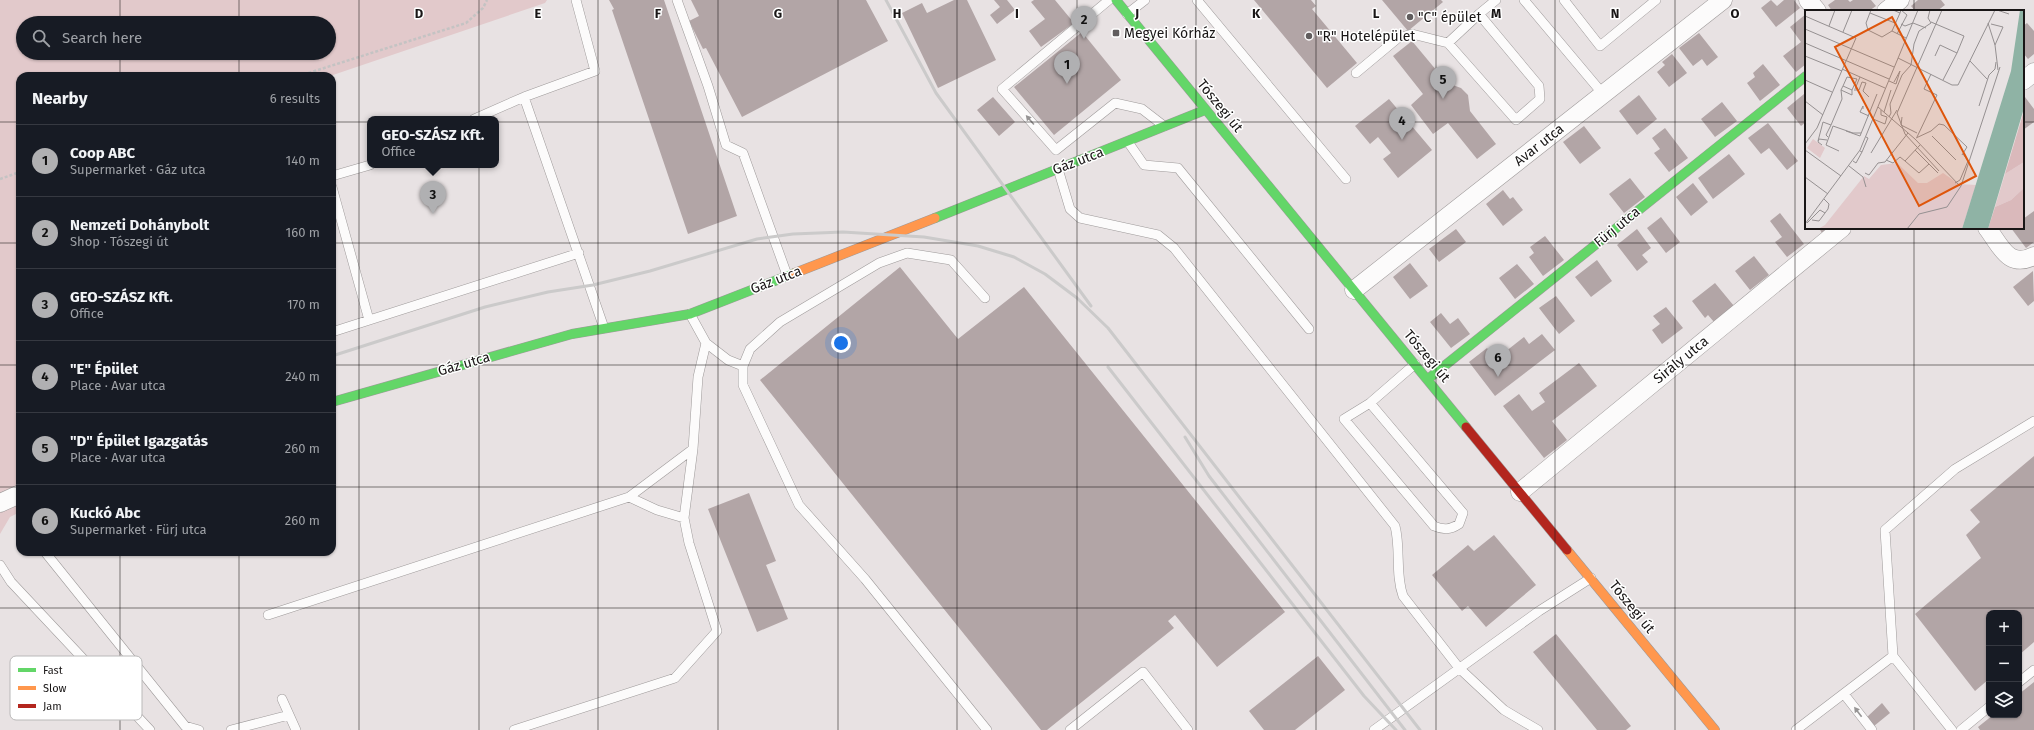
<!DOCTYPE html>
<meta charset="utf-8">
<style>
:root{--surface:#171b24;--page:#242831;--text:#f1f3f6;--muted:#9ea1a6;--line:#363941;--accent:#b0b0b2}
body{margin:0;font-family:"Fira Sans",sans-serif;background:var(--page);color:var(--text)}
.controls{position:absolute;right:12px;bottom:12px;display:grid;overflow:hidden;border-radius:8px;box-shadow:0 1px 3px #0004}
.controls button{width:36px;height:36px;display:grid;place-items:center;padding:0;border:0;border-bottom:1px solid var(--line);background:var(--surface);color:var(--text);font:20px sans-serif}
.you{position:absolute;left:841px;top:343px;width:14px;height:14px;margin:-10px;border:3px solid #fff;border-radius:50%;background:#1a73e8;box-shadow:0 0 0 6px #1a73e833}
.badge{display:grid;place-items:center;width:26px;height:26px;border-radius:50%;background:var(--accent);color:#111;font-size:13px;font-weight:700}
.pin{position:absolute;translate:-50% -33px;filter:drop-shadow(0 1px 2px #0008)}
.pin::after{content:'';position:absolute;top:21px;width:14px;height:12px;background:inherit;clip-path:polygon(0 0,100% 0,50% 100%)}
.popup{position:absolute;left:367px;top:116px;width:132px;height:52px;box-sizing:border-box;display:grid;place-content:center;border-radius:8px;background:var(--surface);filter:drop-shadow(0 1px 3px #0005);font-size:13px;white-space:nowrap;color:var(--muted)}
.popup b{font-size:15px;color:var(--text)}
.popup::after{content:'';position:absolute;left:50%;top:100%;margin-left:-8px;border:8px solid transparent;border-top-color:var(--surface)}
.list{margin:0;padding:0;list-style:none}
h2{display:flex;justify-content:space-between;align-items:center;height:52px;margin:0;padding:0 16px;font-size:17px}
h2 small{font-size:13px;font-weight:400;color:var(--muted)}
.list li{display:grid;grid-template-columns:26px 1fr auto;gap:12px;align-items:center;box-sizing:border-box;height:72px;padding:0 16px;border-top:1px solid var(--line)}
.list b{display:block;font-size:15px;white-space:nowrap}
.list p{margin:0;font-size:13px;white-space:nowrap;color:var(--muted)}
.list em{font-size:13px;font-style:normal;color:var(--muted)}
.icon{flex:none;width:22px;height:22px;fill:none;stroke:currentColor;stroke-width:2;stroke-linecap:round;stroke-linejoin:round}
.map{position:relative;flex:none;width:2034px;height:730px;overflow:hidden}
.search{position:absolute;background:var(--surface);box-shadow:0 1px 3px #0004;left:16px;top:16px;width:320px;height:44px;display:flex;align-items:center;gap:10px;box-sizing:border-box;padding:0 14px;border-radius:22px;color:var(--muted);font-size:15px}
.panel{position:absolute;background:var(--surface);box-shadow:0 1px 3px #0004;left:16px;top:72px;width:320px;height:484px;border-radius:12px}
.map>svg:first-child{display:block}
.green{fill:#e2c9cb;fill-rule:evenodd}
.building{fill:#b2a5a6}
.lines{fill:none;stroke-linecap:round;stroke-linejoin:round}
.lane-casing{stroke:#9e9a9a;stroke-width:10}
.street-casing{stroke:#9e9a9a;stroke-width:19}
.fast-casing{stroke:#9e9a9a;stroke-width:10}
.slow-casing{stroke:#9e9a9a;stroke-width:10}
.jam-casing{stroke:#9e9a9a;stroke-width:10}
.path{stroke:#c4c3c3;stroke-width:2.5;stroke-dasharray:3 2;stroke-linecap:butt}
.lane{stroke:#fcfbfb;stroke-width:9}
.street{stroke:#fcfbfb;stroke-width:18}
.fast{stroke:#63d668;stroke-width:9}
.slow{stroke:#ff974d;stroke-width:9}
.jam{stroke:#b3261e;stroke-width:9}
.rail{stroke:#cbcaca;stroke-width:3}
.oneway{fill:#969494}
.grid{fill:none;stroke:#191616;stroke-width:1;stroke-opacity:0.55}
.poi-dot{fill:#615d5e;stroke:#fff;stroke-width:1.5}
.labels{text-anchor:middle;dominant-baseline:central;stroke-width:3;stroke-linejoin:round;paint-order:stroke}
.poi-label{font-size:14px;fill:#191616;stroke:#fff;text-anchor:start}
.street-label{font-size:14px;fill:#191616;stroke:#fff}
.inset-road{fill:none;stroke:#959091;stroke-width:1}
.view{fill:#de560c;fill-opacity:0.15;stroke:#de560c;stroke-width:2}
.inset-edge{fill:none;stroke:#191616;stroke-width:2}
.key{fill:#fff;stroke:#bab9b9;stroke-width:1}
.key-label{font-size:11px;fill:#191616}
.grid-label{font-size:13px;text-anchor:middle;font-weight:bold;fill:#191616;stroke:#fff;stroke-width:3;stroke-linejoin:round;paint-order:stroke}
</style>
<div class="map">
<svg width="2034" height="730" viewBox="0 0 2034 730">
<rect width="100%" height="100%" fill="#e8e2e3"/>
<!-- green -->
<path class="green" d="M0 0H547L545 3 330 76H20V512L10 517 0 534ZM23 23H329V53H23Z"/>
<!-- building -->
<path class="building" d="M609 0H664L737 216 688 234 612 10 614 9Z
M691 0H866L888 41 742 117 706 48 703 49 689 21 699 16Z
M954 0H967L996 60 938 88 902 13 922 3 927 13Z
M994 0H1007L1015 10 997 24 990 15 1000 7Z
M1034 0H1055L1074 23 1041 47 1029 31 1045 19 1031 2Z
M1254 0H1311L1316 6 1312 9 1357 63 1327 88Z
M1382 0H1441L1443 2 1408 31Z
M1771 0 1777 6 1784 0H1794L1800 8 1776 27 1761 8Z
M1835 0H1848L1850 2 1853 0H1871L1876 6 1869 11H1832L1828 5Z
M1918 0H1941L1945 5 1937 11H1915L1911 6Z
M1806 14V64L1796 72 1783 56 1801 42 1790 27Z
M2027 23 2034 31V54L2028 59 2023 53V26Z
M1082 32 1121 80 1054 135 1014 87Z
M1699 33 1718 57 1707 66 1702 59 1693 66 1679 48Z
M1412 41 1447 83 1461 88 1468 95 1470 111 1496 144 1477 159 1448 123 1433 134 1411 105 1423 94 1393 56Z
M1672 54 1687 73 1669 87 1657 72 1665 65 1662 62Z
M1763 64 1780 85 1760 101 1747 83 1755 77 1753 73Z
M1804 94 1806 97V122L1801 126 1787 108Z
M1639 95 1657 119 1637 135 1619 111Z
M993 97 1015 122 999 136 977 110Z
M2025 97 2034 109V122L2023 130V98Z
M1389 99 1432 150 1398 178 1383 159 1391 153 1378 137 1370 144 1355 126Z
M1722 102 1737 121 1715 137 1701 119Z
M1768 123 1798 161 1787 170 1769 148 1761 154 1748 138Z
M1584 126 1601 148 1580 164 1563 142Z
M1665 128 1688 158 1669 172 1654 153 1660 149 1652 138Z
M1729 154 1745 174 1713 199 1698 178Z
M1630 178 1645 197 1624 213 1609 194Z
M1693 183 1708 202 1691 216 1676 197Z
M1503 190 1510 199 1513 197 1523 210 1503 226 1486 204Z
M2034 211V242L2026 248 2011 228H2023V219Z
M1780 213 1804 244 1787 257 1775 242 1782 237 1770 221Z
M1661 217 1680 242 1666 253 1647 228Z
M1819 228H1828L1822 233Z
M1456 229 1466 242 1439 262 1429 249Z
M1637 229 1651 248 1642 255 1648 262 1637 271 1617 245Z
M1545 236 1564 260 1543 276 1529 257 1534 253 1530 247Z
M1754 256 1769 275 1750 290 1735 271Z
M1597 260 1612 281 1591 297 1575 277Z
M1410 263 1428 286 1410 299 1393 277Z
M1517 264 1534 284 1515 299 1499 278Z
M900 267 958 339 1024 287 1285 612 1217 667 1175 615 1168 621 1174 628 1047 730H1041L760 380Z
M2033 271 2034 301 2028 306 2013 287Z
M1715 283 1734 306 1714 322 1708 315 1705 318 1692 301Z
M1556 296 1575 321 1559 334 1539 308Z
M1666 307 1683 328 1662 344 1652 330 1660 324 1653 316Z
M1441 313 1450 324 1458 318 1470 334 1451 348 1430 322Z
M1542 334 1555 350 1495 396 1469 362 1487 348 1496 359 1524 337 1529 344Z
M1579 363 1597 386 1552 421 1567 440 1544 458 1503 406 1519 394 1532 411 1545 402 1539 393Z
M2034 456V642L2019 655V613H1989V679L1975 691 1915 614 1981 558 1966 535 1980 522 1970 510Z
M749 493 776 561 766 565 788 619 757 632 708 509Z
M1494 535 1536 585 1486 627 1468 606 1462 611 1432 575 1468 545 1474 551Z
M1556 634 1631 726 1626 730H1597L1533 652Z
M1318 656 1345 690 1295 730H1264L1249 711Z
M2034 682V730H1980L1978 727 1993 715H2019V694Z
M1882 703 1890 713 1874 726 1867 717Z"/>
<g class="lines">
<!-- lane casing -->
<g class="lane-casing">
<path id="lane" d="M576 0 595 71 524 97 604 328
M677 0 708 86 726 145 743 153 787 275
M1109 0 1002 89 1056 150 1115 103 1142 109 1164 126
M1197 0 1346 179
M1524 0 1603 94
M1564 0 1600 46 1656 0
M1127 14 1145 0
M1448 43 1479 14
M1356 73 1398 38 1412 34 1448 43 1516 120 1540 99 1539 86 1479 14 1496 0
M474 119 524 97
M1128 142 1144 165 1178 168 1309 329
M1058 169 1070 209 1080 218 1158 235 1174 248 1395 526C1401 549 1395 574 1403 596L1459 668 1504 710 1538 730
M332 176 370 165
M332 187 369 320
M332 332 579 253
M706 343 728 360 743 366V385L799 505 865 579 987 730
M743 366 750 349 780 322 879 263 907 253 951 260 985 298
M1370 403 1463 513 1459 524C1450 530 1443 530 1434 526L1344 419 1370 403 1415 364
M684 518 657 510 629 497 693 449
M45 552 185 726 199 730
M0 565 11 582 150 730
M268 615 629 497
M2019 682 2034 670
M1844 694 1872 730
M282 699 296 730
M231 730 289 715
M514 730 675 678 717 631 689 543 684 518 693 449 698 377 706 343 690 314
M1070 730 1143 672 1188 730
M1374 730 1539 611 1591 578
M1796 730 1893 656
M1952 730 1893 656 1885 530 1955 469 2034 421
M1961 730 1989 707"/>
</g>
<!-- street casing -->
<g class="street-casing">
<path id="street" d="M1808 0 1817 11
M1886 11 1900 0
M2023 81 2034 72
M1987 228C2001 246 2008 269 2034 256
M1354 290 1723 0
M1520 492 1842 228
M0 503 20 494"/>
</g>
<!-- fast casing -->
<g class="fast-casing">
<path id="fast" d="M1116 0 1466 427
M935 218 1205 110
M1428 379 1806 76
M332 402 572 334 690 314 795 273"/>
</g>
<!-- slow casing -->
<g class="slow-casing">
<path id="slow" d="M795 273 935 218
M1567 550 1715 730"/>
</g>
<!-- jam casing -->
<g class="jam-casing">
<path id="jam" d="M1466 427 1567 550"/>
</g>
<!-- path -->
<path class="path" d="M299 76 466 23 483 8 487 0
M0 179 20 172"/>
<!-- lane -->
<use href="#lane" class="lane"/>
<!-- street -->
<use href="#street" class="street"/>
<!-- fast -->
<use href="#fast" class="fast"/>
<!-- slow -->
<use href="#slow" class="slow"/>
<!-- jam -->
<use href="#jam" class="jam"/>
<!-- rail -->
<path class="rail" d="M886 0 936 93 1091 306
M332 356 485 307 548 292 593 285 650 271 757 239 793 234 843 232 924 237 978 246 1014 257 1045 274 1077 298 1108 328 1420 730
M1108 367 1364 696 1396 730
M1185 437 1209 476 1405 730"/>
</g>
<!-- one-way arrows -->
<defs><path id="oneway-solid" d="M-6-.8H1V-3.2L6.5 0L1 3.2V.8H-6Z"/></defs>
<g class="oneway">
<use href="#oneway-solid" transform="translate(1030 120) rotate(-131)"/>
<use href="#oneway-solid" transform="translate(1858 712) rotate(-127)"/>
</g>
<!-- grid -->
<path class="grid" d="M120 0V23M239 0V23M359 0V730M479 0V730M598 0V730M718 0V730M838 0V730M957 0V730M1077 0V730M1196 0V730M1316 0V730M1436 0V730M1555 0V730M1675 0V730M1795 0V730M1914 0V11M120 53V76M239 53V76M0 122H20M332 122H1806M2023 122H2034M1914 228V730M0 243H20M332 243H2034M0 365H20M332 365H2034M0 487H20M332 487H2034M120 552V730M239 552V730M0 608H2034"/>
<!-- markers -->
<g class="poi-dot">
<circle cx="1410" cy="17" r="4"/>
<rect x="1112" y="29" width="8" height="8" rx="2"/>
<circle cx="1309" cy="36" r="4"/>
</g>
<g class="labels">
<!-- poi labels -->
<g class="poi-label">
<text x="1418" y="17">"C" épület</text>
<text x="1124" y="33">Megyei Kórház</text>
<text x="1317" y="36">"R" Hotelépület</text>
</g>
<!-- street labels -->
<g class="street-label">
<text transform="translate(1220 106) rotate(51)">Tószegi út</text>
<text transform="translate(1539 145) rotate(-38)">Avar utca</text>
<text transform="translate(1078 161) rotate(-21)">Gáz utca</text>
<text transform="translate(1617 227) rotate(-39)">Fürj utca</text>
<text transform="translate(776 280) rotate(-21)">Gáz utca</text>
<text transform="translate(1427 356) rotate(50)">Tószegi út</text>
<text transform="translate(1681 360) rotate(-39)">Sirály utca</text>
<text transform="translate(464 364) rotate(-16)">Gáz utca</text>
<text transform="translate(1632 607) rotate(51)">Tószegi út</text>
</g>
</g>
<!-- overview -->
<g transform="translate(1805 10)">
<rect width="219" height="219" fill="#e8e2e3"/>
<path d="M8 129 20 138 15 148 2 138ZM219 152V178L206 190 190 197 200 164ZM92 153 113 173H122L138 163 154 174 171 175 157 219H13L20 215 59 166 64 169 76 155Z" fill="#e2c9cb"/>
<path d="M219 98V152L200 164 218 104ZM219 178V219H183L190 197 206 190Z" fill="#dab9bb"/>
<path d="M215 0H219V98L183 219H157L206 61Z" fill="#8fb3a5"/>
<path class="inset-road" d="M66 0 61 13 63 20 77 27 87 21 95 3 88 0M192 0 204 4M65 3 90 13M0 6 51 28 12 118 0 134M126 12 159 26 152 43M183 13 190 35 193 60M96 14 100 16 108 13 121 18M186 14 198 17 190 35M24 16 30 0M0 19 89 57M87 21 101 28M38 22 47 0M92 24 102 5 96 0 95 3M0 33 84 69M0 46 37 61M130 46 135 35 152 43 138 70M93 48 147 75H153L190 0M165 51 182 69M37 59 80 78M0 70 27 82M84 71 91 74 95 61 89 72M50 79 55 67M36 80 47 85V80M49 80H54L57 72 61 73 58 81 64 87M0 91 18 105M174 96 184 65 190 59 191 52M73 97 110 129 155 176M58 99V96L55 102 64 106M79 102 86 80M84 107 86 103 85 94 97 65 106 55 109 34 114 21 126 13 123 8 125 0M97 107 96 115 112 123M68 109 80 114 82 107 76 105V100M41 121 55 126 72 84M127 126 151 150M23 127 21 125 26 115M112 127 132 85 119 79 126 64M111 128 126 121 134 114 139 115 162 137 157 145M13 131 18 112 26 115 37 89 36 80 38 76 42 67 52 69 47 80 38 76M17 135 13 132 14 129 22 130M0 140 36 166M110 140 133 163M34 141 21 135 28 116 48 123H56M55 141 57 142 63 128 61 127M66 143 92 100M81 150 88 153 95 147 100 151 115 135M48 151 51 153 57 142M100 151 114 163 124 154M44 156 58 167 61 177M134 161 100 124 92 103 137 0M60 163 64 165 73 153 80 152 103 123M0 167 23 184M150 173 155 170 163 151 158 144M7 210 14 211 20 203M2 213 15 200 20 203 23 199 24 194 19 189M0 214 55 140 113 0M102 219 114 204 142 197 156 176 195 57"/>
<path class="view" d="M87 7 171 166 114 196 30 37Z"/>
<rect width="219" height="219" class="inset-edge"/>
</g>
<!-- legend -->
<rect x="10" y="656" width="132" height="64" rx="6" class="key"/>
<rect x="18" y="668" width="18" height="4" fill="#63d668"/>
<rect x="18" y="686" width="18" height="4" fill="#ff974d"/>
<rect x="18" y="704" width="18" height="4" fill="#b3261e"/>
<g class="key-label">
<text x="43" y="674">Fast</text>
<text x="43" y="692">Slow</text>
<text x="43" y="710">Jam</text>
</g>
<g class="grid-label">
<text x="419" y="18">D</text>
<text x="538" y="18">E</text>
<text x="658" y="18">F</text>
<text x="778" y="18">G</text>
<text x="897" y="18">H</text>
<text x="1017" y="18">I</text>
<text x="1137" y="18">J</text>
<text x="1256" y="18">K</text>
<text x="1376" y="18">L</text>
<text x="1496" y="18">M</text>
<text x="1615" y="18">N</text>
<text x="1735" y="18">O</text>
</g>
</svg>
<div class="controls">
<button>+</button>
<button>−</button>
<button><svg class="icon" aria-label="layers" viewBox="0 0 24 24"><path d="M12 4l9 5-9 5-9-5zM3 14l9 5 9-5"/></svg></button>
</div>
<div class="you"></div>
<div class="pin badge" style="left:1067px;top:84px">1</div>
<div class="pin badge" style="left:1084px;top:39px">2</div>
<div class="pin badge" style="left:433px;top:214px">3</div>
<div class="popup"><b>GEO-SZÁSZ Kft.</b>Office</div>
<div class="pin badge" style="left:1402px;top:140px">4</div>
<div class="pin badge" style="left:1443px;top:99px">5</div>
<div class="pin badge" style="left:1498px;top:377px">6</div>
<div class="search"><svg class="icon" aria-label="search" viewBox="0 0 24 24"><circle cx="10" cy="10" r="6"/><path d="M15 15l6 6"/></svg>Search here</div>
<section class="panel">
<h2>Nearby<small>6 results</small></h2>
<ul class="list">
<li><span class="badge">1</span><div><b>Coop ABC</b><p>Supermarket · Gáz utca</p></div><em>140 m</em></li>
<li><span class="badge">2</span><div><b>Nemzeti Dohánybolt</b><p>Shop · Tószegi út</p></div><em>160 m</em></li>
<li><span class="badge">3</span><div><b>GEO-SZÁSZ Kft.</b><p>Office</p></div><em>170 m</em></li>
<li><span class="badge">4</span><div><b>&quot;E&quot; Épület</b><p>Place · Avar utca</p></div><em>240 m</em></li>
<li><span class="badge">5</span><div><b>&quot;D&quot; Épület Igazgatás</b><p>Place · Avar utca</p></div><em>260 m</em></li>
<li><span class="badge">6</span><div><b>Kuckó Abc</b><p>Supermarket · Fürj utca</p></div><em>260 m</em></li>
</ul>
</section>
</div>
